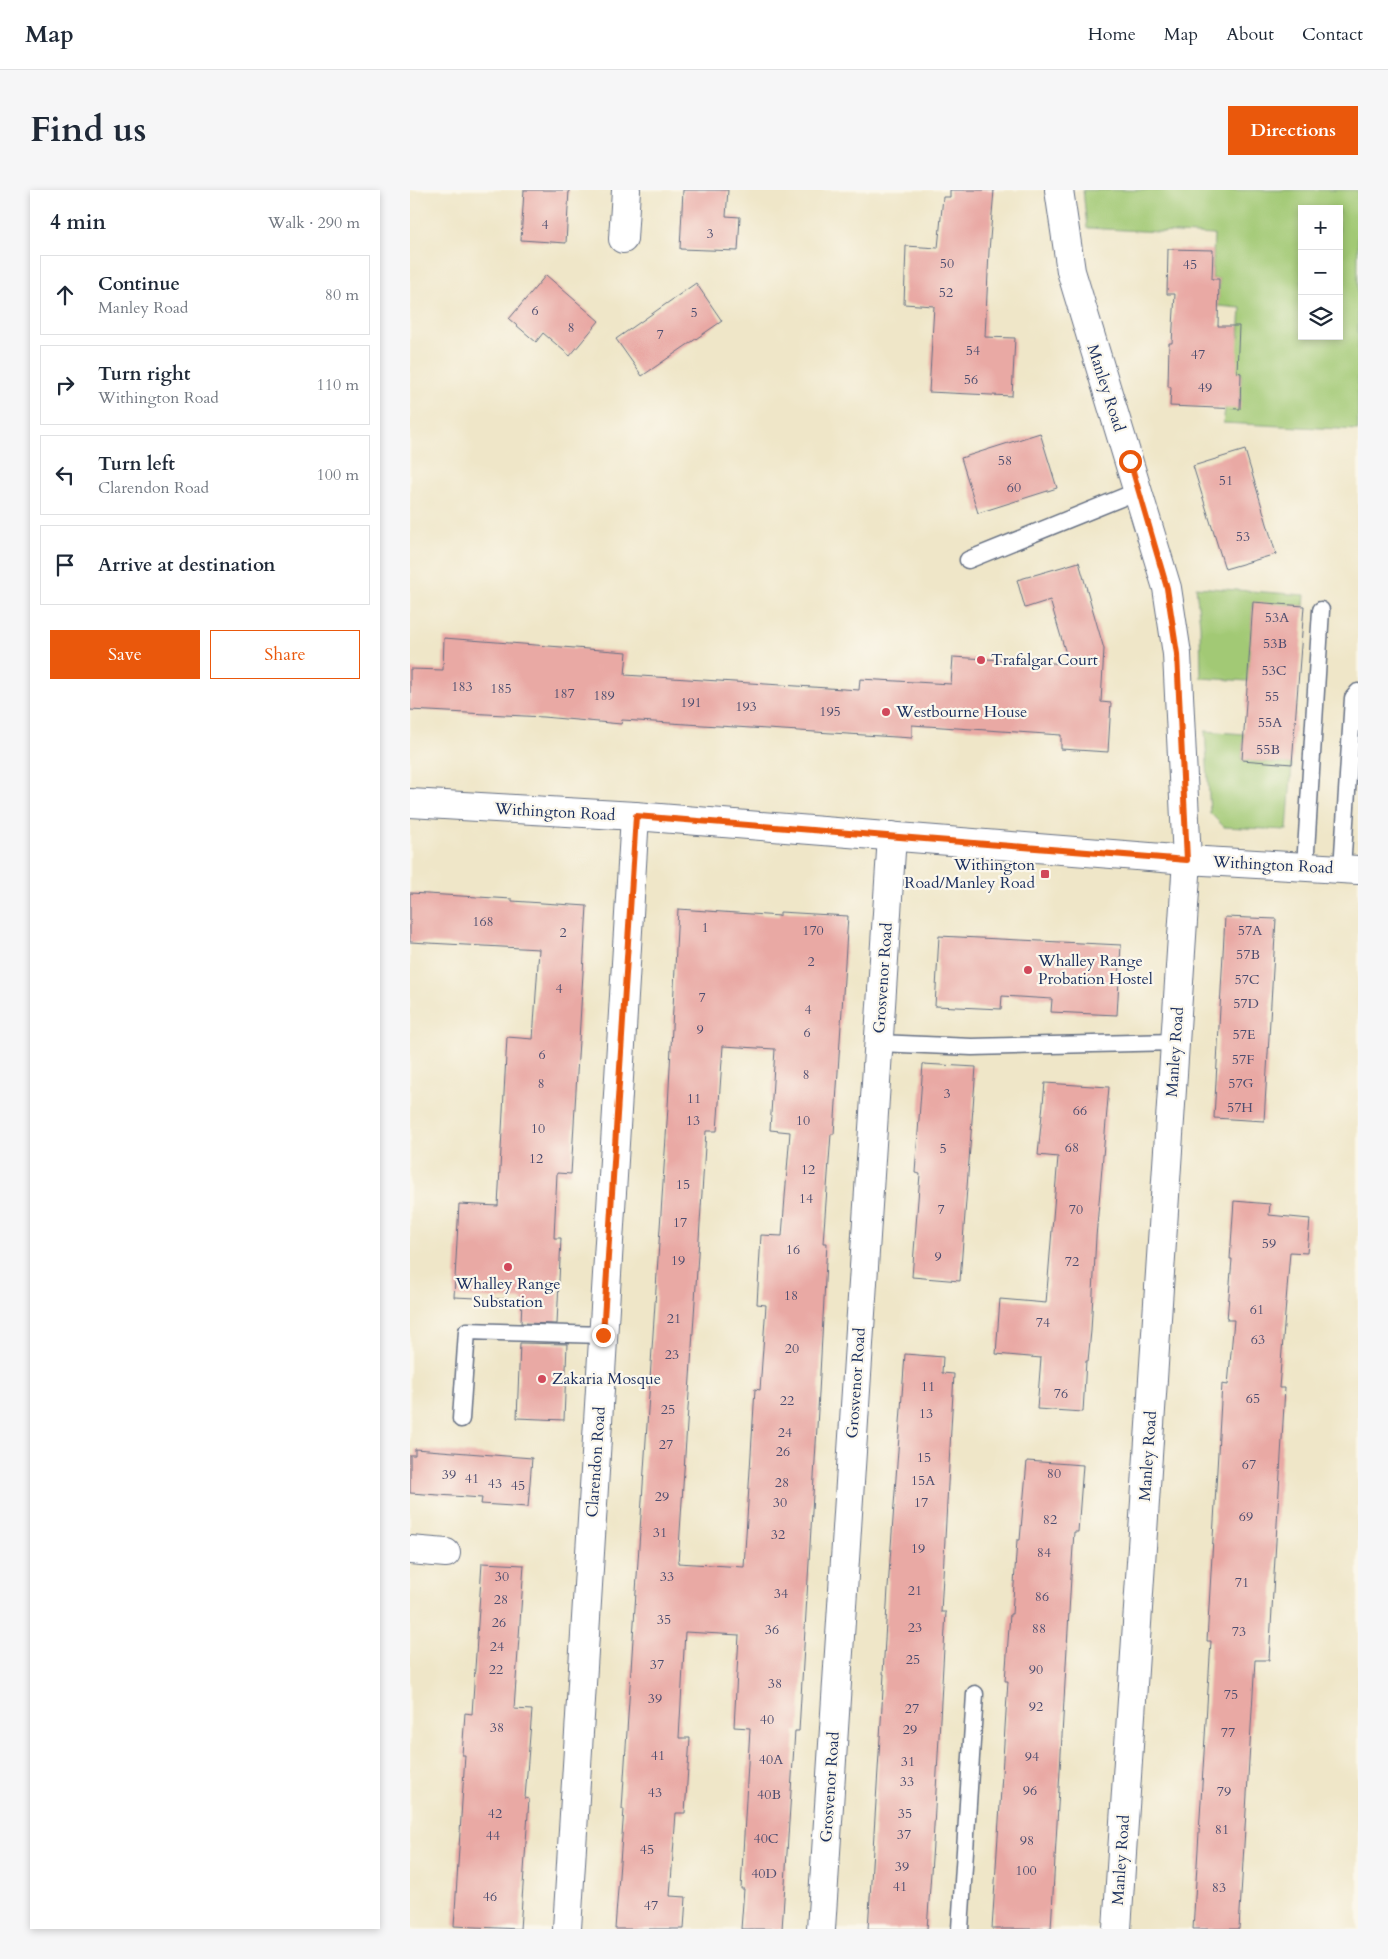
<!DOCTYPE html>
<meta charset="utf-8">
<style>
:root{--surface:#fff;--page:#f6f6f7;--text:#1f2937;--muted:#747a83;--line:#e0e1e3;--accent:#ea580c}
body{margin:0;font-family:Cardo,serif;background:var(--page);color:var(--text)}
.controls{position:absolute;right:15px;top:15px;display:grid;overflow:hidden;border-radius:0px;box-shadow:0 2px 8px #0003}
.controls button{width:45px;height:45px;display:grid;place-items:center;padding:0;border:0;border-bottom:1px solid var(--line);background:var(--surface);color:var(--text);font:25px sans-serif}
.stop{position:absolute;width:15px;height:15px;margin:-11px;border:4px solid #ea580c;border-radius:50%;background:#fff}
.stop.end{background:#ea580c;border-color:#fff;box-shadow:0 1px 5px #0008}
.list{margin:0;padding:0;list-style:none}
h2{display:flex;justify-content:space-between;align-items:center;height:65px;margin:0;padding:0 20px;font-size:21px}
h2 small{font-size:16px;font-weight:400;color:var(--muted)}
.list li{display:grid;grid-template-columns:32px 1fr auto;gap:15px;align-items:center;box-sizing:border-box;height:80px;margin:0 10px 10px;padding:0 10px;border:1px solid var(--line);border-radius:0px}
.list b{display:block;font-size:19px;white-space:nowrap}
.list p{margin:0;font-size:16px;white-space:nowrap;color:var(--muted)}
.list em{font-size:16px;font-style:normal;color:var(--muted)}
.actions{display:flex;gap:10px;padding:15px 20px}
.actions a{flex:1;padding:11px 0;border:1px solid var(--accent);border-radius:0px;text-align:center;font-size:18px;color:var(--accent)}
.actions .main{background:var(--accent);color:#fff}
.icon{flex:none;width:28px;height:28px;fill:none;stroke:currentColor;stroke-width:2;stroke-linecap:round;stroke-linejoin:round}
.map{position:relative;flex:none;width:948px;height:1739px;overflow:hidden;border-radius:0px}
header{display:flex;align-items:center;gap:30px;box-sizing:border-box;height:70px;padding:0 25px;background:var(--surface);border-bottom:1px solid var(--line)}
header strong{font-size:24px}
nav{display:flex;gap:28px;margin-inline-start:auto;font-size:18px}
.intro{display:flex;align-items:center;justify-content:space-between;box-sizing:border-box;height:120px;padding:0 30px}
h1{margin:0;font-size:35px}
.button{padding:12px 22px;border-radius:0px;background:var(--accent);color:#fff;font-size:18px;font-weight:700}
main{display:flex;gap:30px;padding:0 30px}
aside{flex:1;background:var(--surface);border-radius:0px;box-shadow:0 2px 8px #0003}
.map>svg:first-child{display:block}
.green{fill:#a2c974;stroke:#5e7c69;fill-rule:evenodd}
.building{fill:#e9a9a4;fill-rule:evenodd}
.lines{fill:none;stroke-linecap:round;stroke-linejoin:round}
.lane-casing{stroke:#656f83;stroke-width:19}
.street-casing{stroke:#656f83;stroke-width:30}
.secondary-casing{stroke:#656f83;stroke-width:30}
.lane{stroke:#fff;stroke-width:16}
.street{stroke:#fff;stroke-width:28}
.secondary{stroke:#fff;stroke-width:28}
.route{stroke:#ea580c;stroke-width:6}
.poi-dot{fill:#d1495b;stroke:#fbf7ec;stroke-width:2}
.labels{text-anchor:middle;dominant-baseline:central;stroke-width:4.5;stroke-linejoin:round;paint-order:stroke}
.number-label{font-size:14px;fill:#4e4e70}
.street-label{font-size:16px;fill:#1b2f5e;stroke:#fbf7ec}
.poi-label{font-size:16px;fill:#1b2f5e;stroke:#fbf7ec;text-anchor:start}
</style>
<header>
<strong>Map</strong>
<nav><a>Home</a><a>Map</a><a>About</a><a>Contact</a></nav>
</header>
<div class="intro"><h1>Find us</h1><a class="button">Directions</a></div>
<main>
<aside>
<h2>4 min<small>Walk · 290 m</small></h2>
<ul class="list">
<li><svg class="icon" aria-label="ahead" viewBox="0 0 24 24"><path d="M12 20V5M6 11l6-6 6 6"/></svg><div><b>Continue</b><p>Manley Road</p></div><em>80 m</em></li>
<li><svg class="icon" aria-label="right" viewBox="0 0 24 24"><path d="M7 20v-9h11M14 6l5 5-5 5"/></svg><div><b>Turn right</b><p>Withington Road</p></div><em>110 m</em></li>
<li><svg class="icon" aria-label="left" viewBox="0 0 24 24"><path d="M17 20v-9H6M10 6l-5 5 5 5"/></svg><div><b>Turn left</b><p>Clarendon Road</p></div><em>100 m</em></li>
<li><svg class="icon" aria-label="arrive" viewBox="0 0 24 24"><path d="M6 21V4h12l-3 4 3 4H6"/></svg><div><b>Arrive at destination</b></div></li>
</ul>
<div class="actions"><a class="main">Save</a><a>Share</a></div>
</aside>
<div class="map">
<svg width="948" height="1739" viewBox="0 0 948 1739">
<rect width="100%" height="100%" fill="#fbf7ec"/>
<filter id="ink" filterUnits="userSpaceOnUse"><feTurbulence type="fractalNoise" baseFrequency=".02" numOctaves="2"/><feDisplacementMap in="SourceGraphic" scale="10" xChannelSelector="R" yChannelSelector="G"/><feConvolveMatrix kernelMatrix="1 2 1 2 8 2 1 2 1" color-interpolation-filters="sRGB"/></filter>
<filter id="wash" filterUnits="userSpaceOnUse"><feTurbulence type="fractalNoise" baseFrequency=".0096" numOctaves="4" result="noise"/><feDisplacementMap in="SourceGraphic" scale="20" xChannelSelector="R" yChannelSelector="G"/><feGaussianBlur stdDeviation="1.12" result="paint"/><feColorMatrix in="noise" values="0 0 0 0 0 0 0 0 0 0 0 0 0 0 0 0 0 1.4 0 .05"/><feComposite in="paint" operator="in"/></filter>
<g filter="url(#wash)">
<rect width="100%" height="100%" fill="#efe6c8"/>
<!-- green -->
<path class="green" d="M673 0H948V240L813 233 816 213H830L831 183 816 182 818 148H829L831 118 808 116 809 89H802L804 45 677 38ZM892 19H929V146H892Z
M786 397 895 405 894 416 843 413 838 491 791 488 790 435Z
M795 541 834 544 832 570 882 574 877 640 814 637 800 623Z"/>
<g id="blocks">
<!-- building -->
<path class="building" d="M114 0H159L156 53 111 50Z
M273 0H318L316 26 330 27 328 61 270 59Z
M540 0H584L579 61 575 147 605 148 602 206 519 202 524 116 494 114 496 56 528 58 533 7H540Z
M758 59 803 60 802 89H809L808 136H829L827 182 831 183 830 219 760 216 761 197H758L759 153H762L765 104H757Z
M136 85 189 131 160 166 133 143 126 152 99 129Z
M286 93 312 131 232 186 206 149Z
M630 243 647 298 568 323 551 268Z
M835 260 866 364 815 379 783 276Z
M669 372 694 459 691 512 701 513 698 562 651 559V545L502 535V548L212 530 211 534 133 527 0 520V479L33 480 34 448 217 462 215 485 449 500 450 489 541 494 543 467 659 474 640 410 615 418 607 390Z
M843 412 894 416 882 574 832 570Z
M0 703 102 709V711L177 716 161 984 147 983 144 1048H151L147 1134 111 1133 112 1110 44 1107 49 1014 88 1016 97 847 123 849 129 759 0 752Z
M268 719 370 726V722L438 726 424 944H421L413 1053H417L409 1203 389 1541H385L372 1739H331L334 1699H331L340 1538 324 1537 329 1445 275 1442 269 1548H280L275 1623H266L260 1706 276 1707 274 1739H205L214 1619H212L228 1371 258 917ZM313 856 365 859 360 940 380 942 372 1046 351 1045 347 1114 356 1115 350 1200 345 1199 334 1377 268 1373 296 941H307Z
M815 727 866 729 854 931 804 928Z
M529 746 711 755 707 825 641 822 642 809 592 806 591 819 525 816Z
M513 874 566 877 550 1091 502 1087 510 984 505 983Z
M635 893 699 897 686 1047 681 1141 678 1171H676L673 1222 627 1219 631 1168 586 1164 590 1109 636 1113 648 967 628 965Z
M824 1011 860 1014 859 1025 900 1029 897 1063 880 1062 869 1198H875L859 1470H845L829 1739H783L801 1451H797L812 1194 818 1195 824 1130H817L822 1069H820Z
M110 1153 157 1154 154 1230 107 1228Z
M495 1164 533 1167 532 1183 544 1184 531 1422H536L523 1654 517 1739H458L474 1484H473L478 1398Z
M5 1259 122 1268 118 1317 71 1314 72 1308 0 1303V1265H5Z
M617 1271 673 1275 668 1342H664L661 1387 641 1739H582L598 1491H595L600 1424H602L607 1350H610Z
M72 1373 114 1375 104 1519 122 1520 115 1608 119 1609 110 1739 44 1736 55 1565H52L55 1523 62 1524Z"/>
</g>
</g>
<g filter="url(#ink)">
<use href="#blocks" fill-opacity="0" stroke="#656f83" stroke-width="1"/>
<g class="lines">
<!-- lane casing -->
<g class="lane-casing">
<path id="lane" d="M558 370 728 301
M895 677 911 420
M932 679 943 508 948 502
M468 853 562 857 765 852
M51 1229 57 1141 193 1145
M550 1739 565 1504"/>
</g>
<!-- street casing -->
<g class="street-casing">
<path id="street" d="M649 0 661 81 757 398 767 464 777 670 707 1739
M213 49 216 0
M0 1360 36 1363
M157 1739 225 626
M411 1739 482 646"/>
</g>
<!-- secondary casing -->
<g class="secondary-casing">
<path id="secondary" d="M0 613 225 626 777 670 948 680"/>
</g>
<!-- lane -->
<use href="#lane" class="lane"/>
<!-- street -->
<use href="#street" class="street"/>
<!-- secondary -->
<use href="#secondary" class="secondary"/>
</g>
</g>
<g class="lines" filter="url(#ink)">
<!-- route -->
<path class="route" d="M193 1145 226 626 777 670 767 464 757 398 720 271"/>
</g>
<!-- markers -->
<g class="poi-dot">
<circle cx="571" cy="470" r="5"/>
<circle cx="476" cy="522" r="5"/>
<rect x="630" y="679" width="10" height="10" rx="2.5"/>
<circle cx="618" cy="780" r="5"/>
<circle cx="98" cy="1077" r="5"/>
<circle cx="132" cy="1189" r="5"/>
</g>
<g class="labels">
<!-- number labels -->
<g class="number-label">
<text x="135" y="34">4</text>
<text x="300" y="43">3</text>
<text x="537" y="73">50</text>
<text x="780" y="74">45</text>
<text x="536" y="102">52</text>
<text x="125" y="120">6</text>
<text x="284" y="122">5</text>
<text x="161" y="137">8</text>
<text x="250" y="144">7</text>
<text x="563" y="160">54</text>
<text x="788" y="164">47</text>
<text x="561" y="189">56</text>
<text x="795" y="197">49</text>
<text x="595" y="270">58</text>
<text x="816" y="290">51</text>
<text x="604" y="297">60</text>
<text x="833" y="346">53</text>
<text x="867" y="427">53A</text>
<text x="865" y="453">53B</text>
<text x="864" y="480">53C</text>
<text x="52" y="496">183</text>
<text x="91" y="498">185</text>
<text x="154" y="503">187</text>
<text x="194" y="505">189</text>
<text x="862" y="506">55</text>
<text x="281" y="512">191</text>
<text x="336" y="516">193</text>
<text x="420" y="521">195</text>
<text x="860" y="532">55A</text>
<text x="858" y="559">55B</text>
<text x="73" y="731">168</text>
<text x="295" y="737">1</text>
<text x="403" y="740">170</text>
<text x="840" y="740">57A</text>
<text x="153" y="742">2</text>
<text x="838" y="764">57B</text>
<text x="401" y="771">2</text>
<text x="837" y="789">57C</text>
<text x="149" y="798">4</text>
<text x="292" y="807">7</text>
<text x="836" y="813">57D</text>
<text x="398" y="819">4</text>
<text x="290" y="839">9</text>
<text x="397" y="842">6</text>
<text x="834" y="844">57E</text>
<text x="132" y="864">6</text>
<text x="833" y="869">57F</text>
<text x="396" y="884">8</text>
<text x="131" y="893">8</text>
<text x="831" y="893">57G</text>
<text x="537" y="903">3</text>
<text x="284" y="908">11</text>
<text x="830" y="917">57H</text>
<text x="670" y="920">66</text>
<text x="283" y="930">13</text>
<text x="393" y="930">10</text>
<text x="128" y="938">10</text>
<text x="662" y="957">68</text>
<text x="533" y="958">5</text>
<text x="126" y="968">12</text>
<text x="398" y="979">12</text>
<text x="273" y="994">15</text>
<text x="396" y="1008">14</text>
<text x="531" y="1019">7</text>
<text x="666" y="1019">70</text>
<text x="270" y="1032">17</text>
<text x="859" y="1053">59</text>
<text x="383" y="1059">16</text>
<text x="528" y="1066">9</text>
<text x="268" y="1070">19</text>
<text x="662" y="1071">72</text>
<text x="381" y="1105">18</text>
<text x="847" y="1119">61</text>
<text x="264" y="1128">21</text>
<text x="633" y="1132">74</text>
<text x="848" y="1149">63</text>
<text x="382" y="1158">20</text>
<text x="262" y="1164">23</text>
<text x="518" y="1196">11</text>
<text x="651" y="1203">76</text>
<text x="843" y="1208">65</text>
<text x="377" y="1210">22</text>
<text x="258" y="1219">25</text>
<text x="516" y="1223">13</text>
<text x="375" y="1242">24</text>
<text x="256" y="1254">27</text>
<text x="373" y="1261">26</text>
<text x="514" y="1267">15</text>
<text x="839" y="1274">67</text>
<text x="644" y="1283">80</text>
<text x="39" y="1284">39</text>
<text x="62" y="1288">41</text>
<text x="513" y="1290">15A</text>
<text x="372" y="1292">28</text>
<text x="85" y="1293">43</text>
<text x="108" y="1295">45</text>
<text x="252" y="1306">29</text>
<text x="370" y="1312">30</text>
<text x="511" y="1312">17</text>
<text x="836" y="1326">69</text>
<text x="640" y="1329">82</text>
<text x="250" y="1342">31</text>
<text x="368" y="1344">32</text>
<text x="508" y="1358">19</text>
<text x="634" y="1362">84</text>
<text x="92" y="1386">30</text>
<text x="257" y="1386">33</text>
<text x="832" y="1392">71</text>
<text x="505" y="1400">21</text>
<text x="371" y="1403">34</text>
<text x="632" y="1406">86</text>
<text x="91" y="1409">28</text>
<text x="254" y="1429">35</text>
<text x="89" y="1432">26</text>
<text x="505" y="1437">23</text>
<text x="629" y="1438">88</text>
<text x="362" y="1439">36</text>
<text x="829" y="1441">73</text>
<text x="87" y="1456">24</text>
<text x="503" y="1469">25</text>
<text x="247" y="1474">37</text>
<text x="86" y="1479">22</text>
<text x="626" y="1479">90</text>
<text x="365" y="1493">38</text>
<text x="821" y="1504">75</text>
<text x="245" y="1508">39</text>
<text x="626" y="1516">92</text>
<text x="502" y="1518">27</text>
<text x="357" y="1529">40</text>
<text x="87" y="1537">38</text>
<text x="500" y="1539">29</text>
<text x="818" y="1542">77</text>
<text x="248" y="1565">41</text>
<text x="622" y="1566">94</text>
<text x="361" y="1569">40A</text>
<text x="498" y="1571">31</text>
<text x="497" y="1591">33</text>
<text x="620" y="1600">96</text>
<text x="814" y="1601">79</text>
<text x="245" y="1602">43</text>
<text x="359" y="1604">40B</text>
<text x="85" y="1623">42</text>
<text x="495" y="1623">35</text>
<text x="812" y="1639">81</text>
<text x="494" y="1644">37</text>
<text x="83" y="1645">44</text>
<text x="356" y="1648">40C</text>
<text x="617" y="1650">98</text>
<text x="237" y="1659">45</text>
<text x="492" y="1676">39</text>
<text x="616" y="1680">100</text>
<text x="354" y="1683">40D</text>
<text x="490" y="1696">41</text>
<text x="809" y="1697">83</text>
<text x="80" y="1706">46</text>
<text x="241" y="1715">47</text>
</g>
<!-- street labels -->
<g class="street-label">
<text transform="translate(696 198) rotate(72)">Manley Road</text>
<text transform="translate(145 622) rotate(3)">Withington Road</text>
<text transform="translate(863 675) rotate(3)">Withington Road</text>
<text transform="translate(473 788) rotate(-86)">Grosvenor Road</text>
<text transform="translate(765 862) rotate(-86)">Manley Road</text>
<text transform="translate(446 1193) rotate(-86)">Grosvenor Road</text>
<text transform="translate(738 1266) rotate(-86)">Manley Road</text>
<text transform="translate(186 1272) rotate(-86)">Clarendon Road</text>
<text transform="translate(420 1597) rotate(-86)">Grosvenor Road</text>
<text transform="translate(711 1670) rotate(-86)">Manley Road</text>
</g>
<!-- poi labels -->
<g class="poi-label">
<text x="581" y="470">Trafalgar Court</text>
<text x="486" y="522">Westbourne House</text>
<text x="625" y="675" text-anchor="end">Withington<tspan x="625" dy="18">Road/Manley Road</tspan></text>
<text x="628" y="771">Whalley Range<tspan x="628" dy="18">Probation Hostel</tspan></text>
<text x="98" y="1094" text-anchor="middle">Whalley Range<tspan x="98" dy="18">Substation</tspan></text>
<text x="142" y="1189">Zakaria Mosque</text>
</g>
</g>
</svg>
<div class="controls">
<button>+</button>
<button>−</button>
<button><svg class="icon" aria-label="layers" viewBox="0 0 24 24"><path d="M12 4l9 5-9 5-9-5zM3 14l9 5 9-5"/></svg></button>
</div>
<div class="stop" style="left:720px;top:271px"></div>
<div class="stop end" style="left:193px;top:1145px"></div>
</div>
</main>
